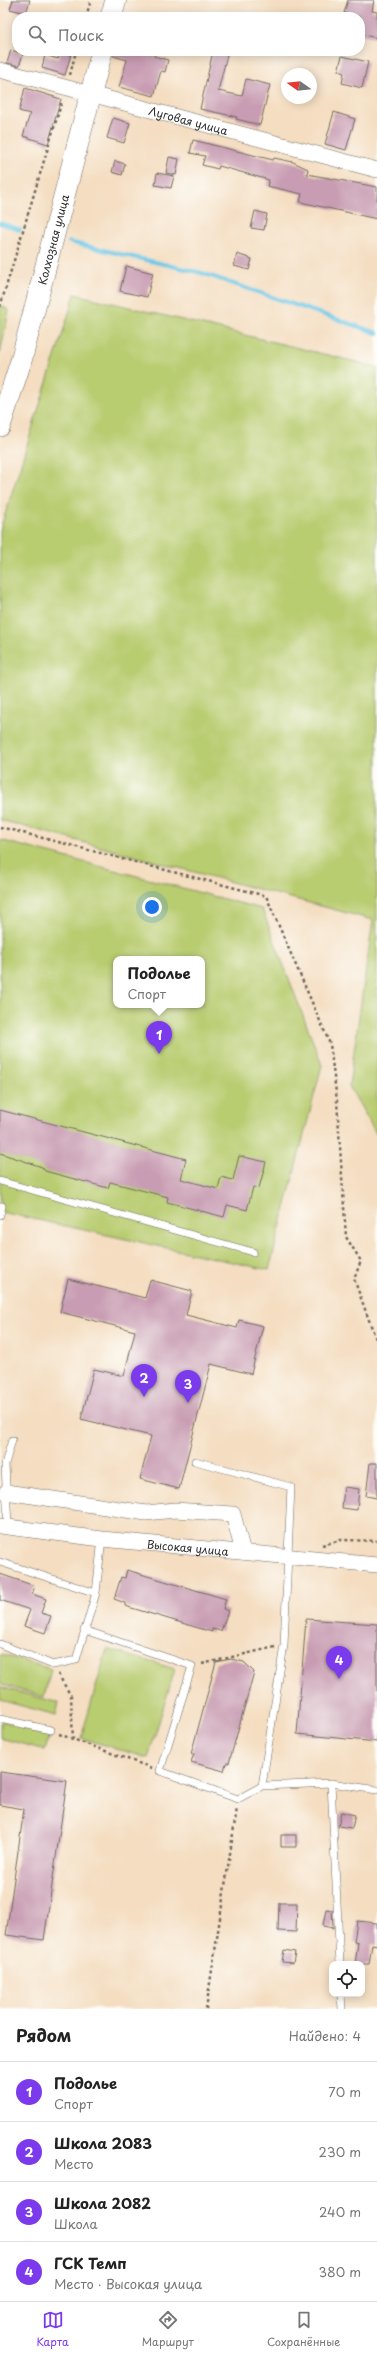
<!DOCTYPE html>
<html lang="ru">
<meta charset="utf-8">
<style>
:root{--surface:#fff;--page:#f6f6f6;--text:#222;--muted:#767676;--line:#e0e0e0;--accent:#7c3aed}
body{margin:0;font-family:"Playpen Sans",sans-serif;background:var(--page);color:var(--text)}
.controls{position:absolute;right:12px;bottom:12px;display:grid;overflow:hidden;border-radius:8px;box-shadow:0 2px 10px #0003}
.controls button{width:36px;height:36px;display:grid;place-items:center;padding:0;border:0;border-bottom:1px solid var(--line);background:var(--surface);color:var(--text);font:20px sans-serif}
.compass{position:absolute;left:281px;top:68px;width:36px;height:36px;border-radius:50%;background:var(--surface);box-shadow:0 2px 10px #0003;rotate:285deg}
.you{position:absolute;left:152px;top:907px;width:14px;height:14px;margin:-10px;border:3px solid #fff;border-radius:50%;background:#1a73e8;box-shadow:0 0 0 6px #1a73e833}
.badge{display:grid;place-items:center;width:26px;height:26px;border-radius:50%;background:var(--accent);color:#fff;font-size:13px;font-weight:700}
.pin{position:absolute;translate:-50% -33px;filter:drop-shadow(0 1px 2px #0008)}
.pin::after{content:'';position:absolute;top:21px;width:14px;height:12px;background:inherit;clip-path:polygon(0 0,100% 0,50% 100%)}
.popup{position:absolute;left:113px;top:956px;width:92px;height:52px;box-sizing:border-box;display:grid;place-content:center;border-radius:8px;background:var(--surface);filter:drop-shadow(0 1px 3px #0005);font-size:13px;white-space:nowrap;color:var(--muted)}
.popup b{font-size:15px;color:var(--text)}
.popup::after{content:'';position:absolute;left:50%;top:100%;margin-left:-8px;border:8px solid transparent;border-top-color:var(--surface)}
.list{margin:0;padding:0;list-style:none}
h2{display:flex;justify-content:space-between;align-items:center;height:52px;margin:0;padding:0 16px;font-size:17px}
h2 small{font-size:13px;font-weight:400;color:var(--muted)}
.list li{display:grid;grid-template-columns:26px 1fr auto;gap:12px;align-items:center;box-sizing:border-box;height:60px;padding:0 16px;border-top:1px solid var(--line)}
.list b{display:block;font-size:15px;white-space:nowrap}
.list p{margin:0;font-size:13px;white-space:nowrap;color:var(--muted)}
.list em{font-size:13px;font-style:normal;color:var(--muted)}
.icon{flex:none;width:22px;height:22px;fill:none;stroke:currentColor;stroke-width:2;stroke-linecap:round;stroke-linejoin:round}
.map{position:relative;flex:none;width:377px;height:2009px;overflow:hidden}
.search{position:absolute;background:var(--surface);box-shadow:0 2px 10px #0003;left:12px;right:12px;top:12px;height:44px;display:flex;align-items:center;gap:10px;box-sizing:border-box;padding:0 14px;border-radius:16px;color:var(--muted);font-size:15px}
.sheet{height:292px;background:var(--surface)}
nav{display:flex;justify-content:space-around;align-items:center;box-sizing:border-box;height:56px;border-top:1px solid var(--line);background:var(--surface);font-size:11px;color:var(--muted)}
nav a{display:grid;justify-items:center;gap:2px}
nav .on{color:var(--accent)}
.map>svg:first-child{display:block}
.green{fill:#b8cc70;stroke:#727c4e;fill-rule:evenodd}
.lines{fill:none;stroke-linecap:round;stroke-linejoin:round}
.stream{stroke:#67c5e5;stroke-width:4}
.building{fill:#c89cb2}
.lane-casing{stroke:#71695f;stroke-width:8}
.street-casing{stroke:#71695f;stroke-width:16}
.secondary-casing{stroke:#71695f;stroke-width:22}
.path{stroke:#71695f;stroke-width:2.5;stroke-dasharray:3 3;stroke-linecap:butt}
.lane{stroke:#fff;stroke-width:7}
.street{stroke:#fff;stroke-width:15}
.secondary{stroke:#fff;stroke-width:21}
.labels{text-anchor:middle;dominant-baseline:central;stroke-width:4;stroke-linejoin:round;paint-order:stroke}
.street-label{font-size:11px;fill:#2b2b2b;stroke:#fdfcf7}
</style>
<div class="map">
<svg width="377" height="2009" viewBox="0 0 377 2009">
<rect width="100%" height="100%" fill="#fdfcf7"/>
<filter id="ink" filterUnits="userSpaceOnUse"><feTurbulence type="fractalNoise" baseFrequency=".025" numOctaves="2"/><feDisplacementMap in="SourceGraphic" scale="8" xChannelSelector="R" yChannelSelector="G"/><feConvolveMatrix kernelMatrix="1 2 1 2 8 2 1 2 1" color-interpolation-filters="sRGB"/></filter>
<filter id="wash" filterUnits="userSpaceOnUse"><feTurbulence type="fractalNoise" baseFrequency=".012" numOctaves="4" result="noise"/><feDisplacementMap in="SourceGraphic" scale="16" xChannelSelector="R" yChannelSelector="G"/><feGaussianBlur stdDeviation="0.9" result="paint"/><feColorMatrix in="noise" values="0 0 0 0 0 0 0 0 0 0 0 0 0 0 0 0 0 1.4 0 .05"/><feComposite in="paint" operator="in"/></filter>
<g filter="url(#wash)">
<rect width="100%" height="100%" fill="#f4ddc0"/>
<!-- green -->
<path class="green" d="M75 294 377 367V1135L349 1086 373 920 0 820V530Z
M0 305 9 310 0 354Z
M0 840 262 909 322 1065 269 1270 1 1212 0 1215ZM116 959H202V1005H116Z
M107 1649 175 1669 148 1758 81 1738Z
M0 1654 51 1669 44 1697 0 1684Z
M0 1687 59 1703 56 1715 0 1700Z
M0 1721 51 1733 45 1750 0 1738Z"/>
<g class="lines">
<!-- stream -->
<path class="stream" d="M0 223 20 230
M69 242 202 273 377 333"/>
</g>
<g id="blocks">
<!-- building -->
<path class="building" d="M13 0H30L26 13 10 9Z
M348 0H374L372 11 377 12V38L360 34V17L344 13Z
M11 50 23 54 19 66 7 63Z
M60 51H72L65 75 42 68 45 55 58 59Z
M114 51H155L154 56 168 60 165 72 161 71 154 96 119 87 127 60 113 56Z
M213 51H228L218 91 242 96 246 79 270 85 260 125 236 119 237 117 200 109Z
M342 56 368 62 362 88 342 83 344 73 338 71Z
M25 88 61 99 48 144 23 136 30 114 19 111Z
M334 112 355 119 346 150 325 144Z
M113 118 130 123 124 143 107 138Z
M193 140 273 160 274 158 293 162 308 169 307 174 377 187V219L300 202 302 194 267 186 269 180 219 166 218 169 202 165 205 156 190 153Z
M169 157 179 159 176 175 166 173Z
M115 161 125 164 122 175 112 172Z
M157 173 174 176 171 188 155 185Z
M255 211 267 214 264 230 251 228Z
M237 254 252 259 249 270 234 266Z
M126 266 153 273 147 297 120 291Z
M0 1110 186 1159 181 1179 218 1189 221 1177 233 1180 239 1156 266 1162 259 1188 253 1187 247 1210 227 1205 224 1217 167 1202 168 1197 110 1182 108 1188 45 1171 42 1167 0 1153Z
M68 1279 145 1298 150 1280 192 1291 186 1315 237 1328 239 1320 263 1326 251 1374 211 1364 179 1489 140 1479 151 1436 81 1419 94 1369 124 1376 135 1331 60 1312Z
M370 1463H377V1498L366 1496Z
M344 1487 359 1489 357 1510 342 1508Z
M127 1570 226 1599 223 1609 228 1611 221 1631 212 1629V1632L125 1606V1603L114 1599 121 1577 125 1578Z
M0 1574 35 1586 32 1594 46 1599 41 1613 51 1616 45 1633 24 1626 30 1610 0 1600Z
M306 1619 377 1624V1742L297 1734Z
M231 1659 244 1662 254 1672 229 1763H226L224 1771 191 1762 194 1754H191L216 1662Z
M0 1772 67 1781 44 1940 6 1935 24 1809 0 1805Z
M341 1812 355 1815 352 1828 338 1826Z
M281 1835H296V1847H281Z
M279 1903H297L296 1932 278 1931Z
M326 1909 332 1910 333 1928 323 1926Z
M357 1921 377 1923V1945L372 1944 369 1964H355L358 1943 354 1942Z
M284 1950 295 1952 293 1963 282 1962Z"/>
</g>
</g>
<g filter="url(#ink)">
<use href="#blocks" fill-opacity="0" stroke="#71695f" stroke-width="1"/>
<g class="lines">
<!-- lane casing -->
<g class="lane-casing">
<path id="lane" d="M0 1181 253 1252
M0 1206H2L0 1215
M8 1527 5 1464 12 1440
M0 1562 96 1593 76 1660 53 1665 0 1644
M96 1593 102 1539
M84 1630 192 1666 160 1771 238 1799 262 1786 284 1645 291 1487 195 1461
M0 1719 51 1730
M331 1783 377 1790
M262 1786 331 1783 340 1964
M341 1994 342 2009"/>
</g>
<!-- street casing -->
<g class="street-casing">
<g id="street">
<path id="s1" d="M0 70 377 170"/>
<path d="M6 1492 146 1513 175 1510 233 1514 243 1552"/>
<path id="s2" d="M0 1526 102 1539 377 1565"/>
</g>
</g>
<!-- secondary casing -->
<g class="secondary-casing">
<g id="secondary">
<path d="M111 17 116 0"/>
<path id="s3" d="M0 426 21 361 102 51"/>
</g>
</g>
<!-- path -->
<path class="path" d="M86 17 91 0
M70 75 76 51
M0 307 62 101
M0 827 266 896 330 1044 337 1101 346 1237 361 1261 354 1279 377 1342
M322 1545 341 1540 377 1541
M202 1664 275 1647
M58 1674 71 1696 73 1740
M59 1734 152 1768
M206 2009 237 1808"/>
<!-- lane -->
<use href="#lane" class="lane"/>
<!-- street -->
<use href="#street" class="street"/>
<!-- secondary -->
<use href="#secondary" class="secondary"/>
</g>
</g>
<g class="labels">
<!-- street labels -->
<g class="street-label">
<text stroke="none"><textPath href="#s1" startOffset="195">Луговая улица</textPath></text>
<text stroke="none"><textPath href="#s3" startOffset="194">Колхозная улица</textPath></text>
<text stroke="none"><textPath href="#s2" startOffset="189">Высокая улица</textPath></text>
</g>
</g>
</svg>
<div class="controls">
<button><svg class="icon" aria-label="locate" viewBox="0 0 24 24"><circle cx="12" cy="12" r="6"/><path d="M12 2v4M12 18v4M2 12h4M18 12h4"/></svg></button>
</div>
<svg class="compass" viewBox="-18 -18 36 36"><path d="M0-13l5 13h-10z" fill="#e53935"/><path d="M0 13l5-13h-10z" fill="#767676"/></svg>
<div class="you"></div>
<div class="pin badge" style="left:159px;top:1054px">1</div>
<div class="popup"><b>Подолье</b>Спорт</div>
<div class="pin badge" style="left:144px;top:1397px">2</div>
<div class="pin badge" style="left:188px;top:1403px">3</div>
<div class="pin badge" style="left:339px;top:1679px">4</div>
<div class="search"><svg class="icon" aria-label="search" viewBox="0 0 24 24"><circle cx="10" cy="10" r="6"/><path d="M15 15l6 6"/></svg>Поиск</div>
</div>
<section class="sheet">
<h2>Рядом<small>Найдено: 4</small></h2>
<ul class="list">
<li><span class="badge">1</span><div><b>Подолье</b><p>Спорт</p></div><em>70 m</em></li>
<li><span class="badge">2</span><div><b>Школа 2083</b><p>Место</p></div><em>230 m</em></li>
<li><span class="badge">3</span><div><b>Школа 2082</b><p>Школа</p></div><em>240 m</em></li>
<li><span class="badge">4</span><div><b>ГСК Темп</b><p>Место · Высокая улица</p></div><em>380 m</em></li>
</ul>
</section>
<nav>
<a class="on"><svg class="icon" aria-label="map" viewBox="0 0 24 24"><path d="M3 6l6-2 6 2 6-2v14l-6 2-6-2-6 2zM9 4v14M15 6v14"/></svg>Карта</a>
<a><svg class="icon" aria-label="directions" viewBox="0 0 24 24"><path d="M12 3l9 9-9 9-9-9zM9 14v-3h6M13 9l2 2-2 2"/></svg>Маршрут</a>
<a><svg class="icon" aria-label="saved" viewBox="0 0 24 24"><path d="M7 4h10v16l-5-4-5 4z"/></svg>Сохранённые</a>
</nav>
